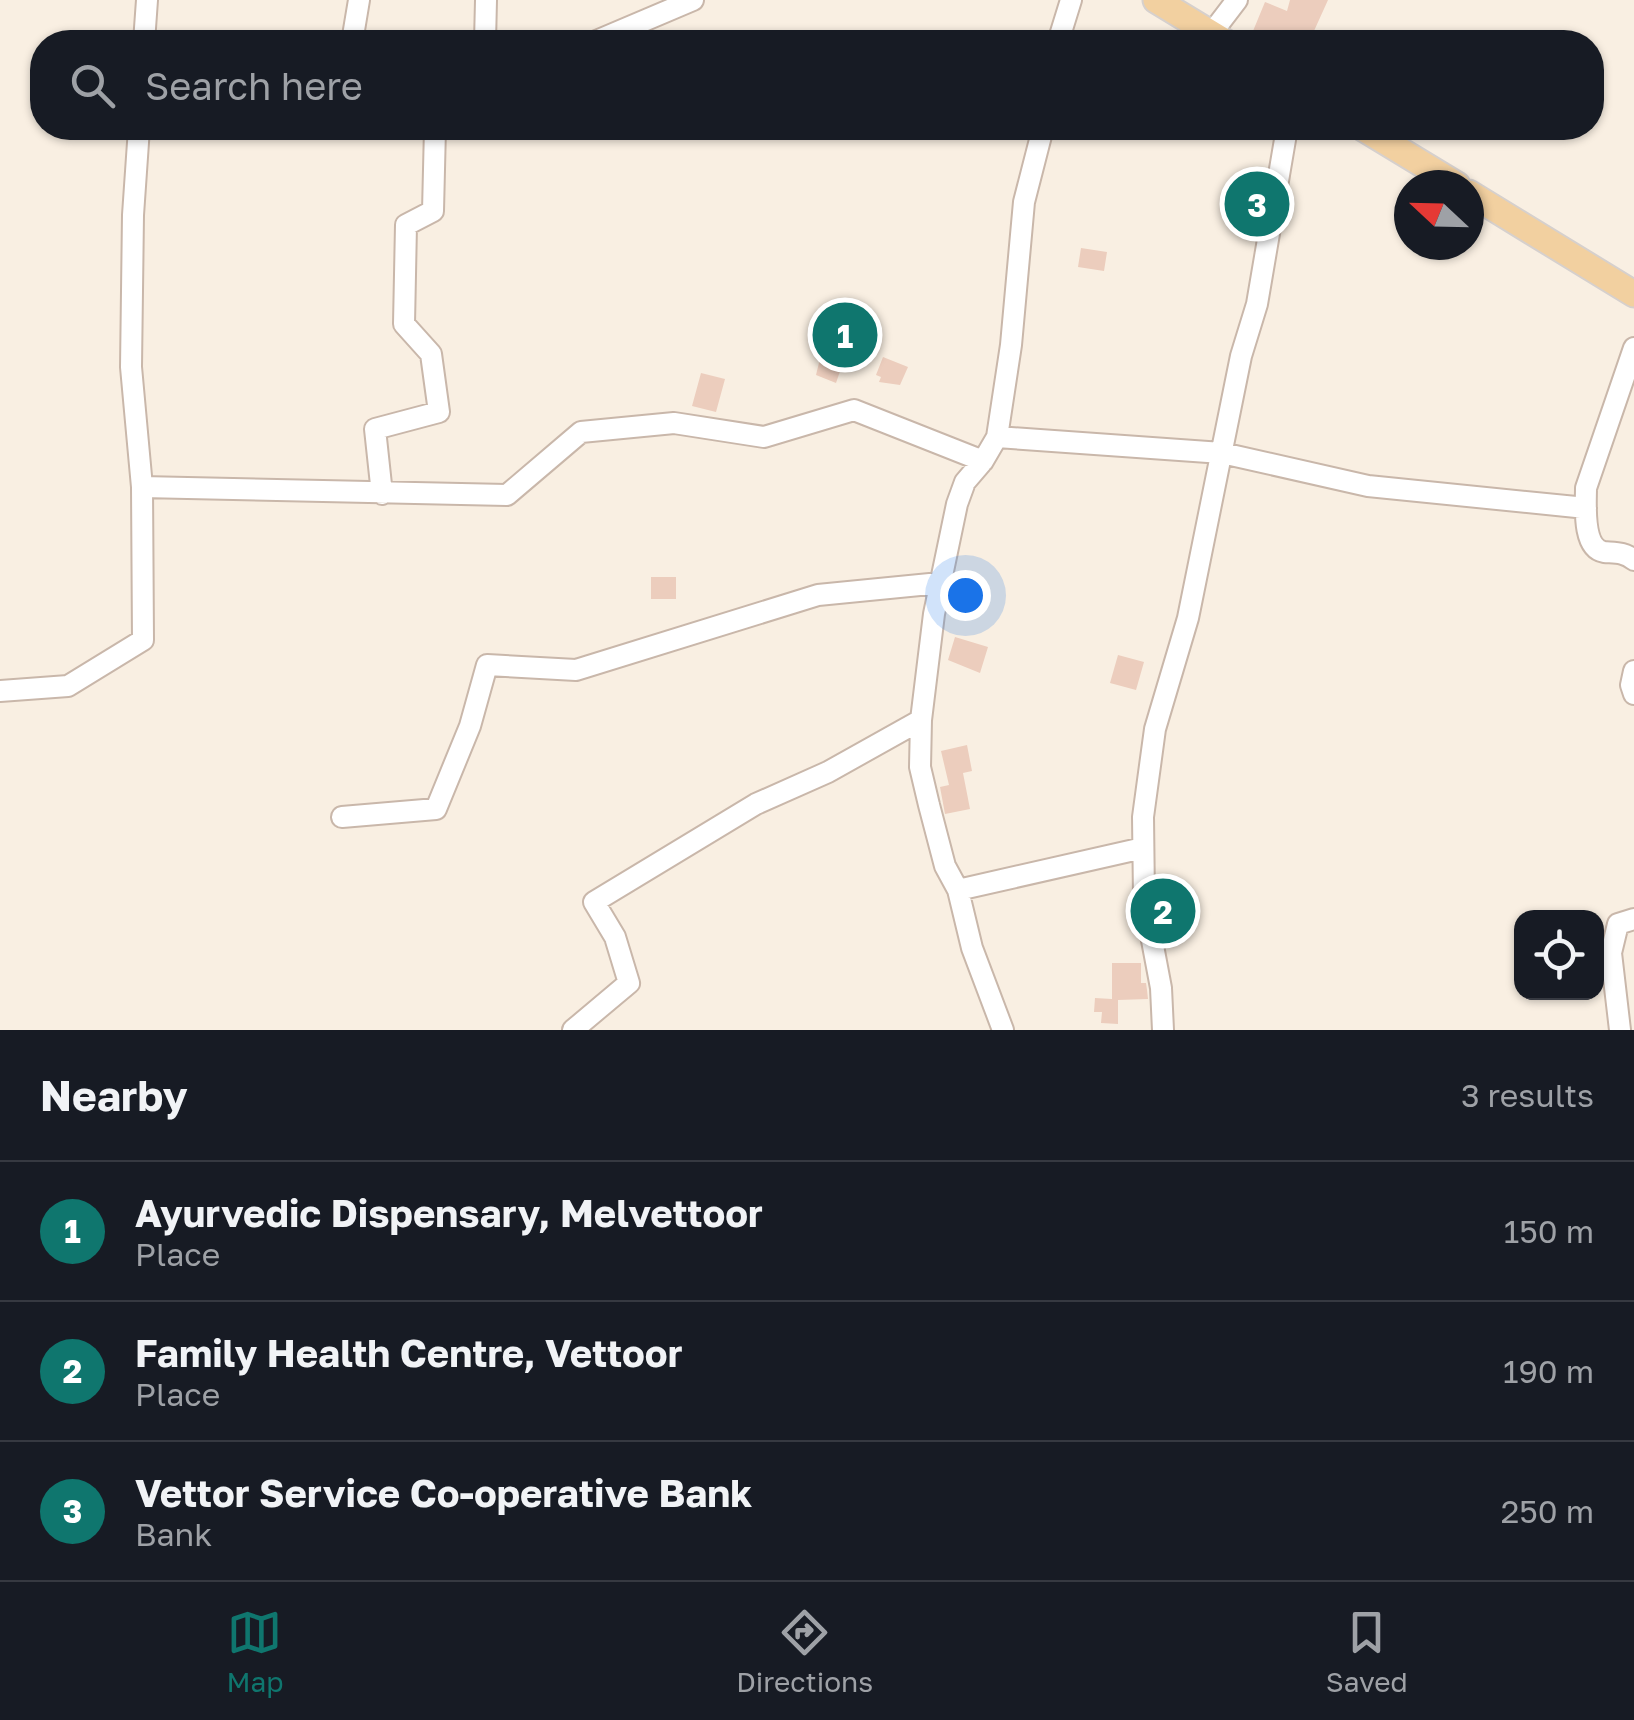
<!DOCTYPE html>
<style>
:root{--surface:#171b24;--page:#20242c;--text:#f1f3f6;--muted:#9ea1a6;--line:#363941;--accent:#0f766e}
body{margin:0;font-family:"Golos Text",sans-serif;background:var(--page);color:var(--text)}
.controls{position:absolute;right:30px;bottom:30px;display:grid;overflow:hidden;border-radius:20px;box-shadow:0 2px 8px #0004}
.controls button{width:90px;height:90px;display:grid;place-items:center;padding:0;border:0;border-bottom:2px solid var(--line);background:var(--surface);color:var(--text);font:50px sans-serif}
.compass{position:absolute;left:1394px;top:170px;width:90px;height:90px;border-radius:50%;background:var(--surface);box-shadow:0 2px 8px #0004;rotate:292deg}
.you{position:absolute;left:965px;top:595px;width:35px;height:35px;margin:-25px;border:8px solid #fff;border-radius:50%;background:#1a73e8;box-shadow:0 0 0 15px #1a73e833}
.badge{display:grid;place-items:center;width:65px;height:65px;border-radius:50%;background:var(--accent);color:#fff;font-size:32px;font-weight:700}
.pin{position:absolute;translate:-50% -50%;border:5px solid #fff;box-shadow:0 2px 10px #0006}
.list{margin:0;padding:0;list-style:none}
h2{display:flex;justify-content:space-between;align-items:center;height:130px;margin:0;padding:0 40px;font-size:42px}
h2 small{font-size:32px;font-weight:400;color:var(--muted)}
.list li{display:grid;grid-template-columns:65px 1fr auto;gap:30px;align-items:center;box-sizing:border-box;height:140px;padding:0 40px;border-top:2px solid var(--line)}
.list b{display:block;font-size:38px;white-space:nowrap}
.list p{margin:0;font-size:32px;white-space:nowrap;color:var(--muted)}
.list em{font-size:32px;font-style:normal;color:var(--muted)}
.icon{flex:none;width:55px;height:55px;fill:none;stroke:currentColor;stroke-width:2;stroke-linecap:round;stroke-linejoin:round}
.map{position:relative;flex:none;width:1634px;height:1030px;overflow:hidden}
.search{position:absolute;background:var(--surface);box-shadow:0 2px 8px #0004;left:30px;right:30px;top:30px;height:110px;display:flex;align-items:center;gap:25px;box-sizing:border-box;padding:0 35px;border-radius:40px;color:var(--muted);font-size:38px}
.sheet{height:550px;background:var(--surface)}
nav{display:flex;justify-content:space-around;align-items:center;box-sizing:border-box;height:140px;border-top:2px solid var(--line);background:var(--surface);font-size:28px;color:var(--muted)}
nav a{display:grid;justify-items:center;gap:5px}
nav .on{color:var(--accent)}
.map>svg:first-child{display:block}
.building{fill:#eccdbd}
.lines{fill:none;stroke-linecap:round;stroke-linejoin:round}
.minor-casing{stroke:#c9b7aa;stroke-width:24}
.major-casing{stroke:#d6d0cd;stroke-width:29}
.minor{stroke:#fff;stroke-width:20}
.major{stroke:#f2d0a0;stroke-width:25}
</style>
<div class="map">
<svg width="1634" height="1030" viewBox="0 0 1634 1030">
<rect width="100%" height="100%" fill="#f9efe2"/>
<!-- building -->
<path class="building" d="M1290 0H1328L1309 42H1280L1253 31 1265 2 1287 11Z
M1081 248 1107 252 1104 271 1078 267Z
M824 319 840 321 861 329 860 354 847 351 836 383 816 375 826 334 821 333Z
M883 357 908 367 900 385 879 382 881 377 876 375Z
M701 373 725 379 716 412 692 406Z
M651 577H676V599H651Z
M955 637 988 647 980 673 948 660Z
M1118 655 1144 662 1136 690 1110 683Z
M967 745 972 771 963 773 970 809 945 814 940 787 949 785 941 751Z
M1112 963H1141V983H1146L1147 990 1148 999 1118 1000V1024L1101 1023 1102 1012H1094L1095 998 1112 999Z"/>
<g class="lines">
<!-- minor casing -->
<g class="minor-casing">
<path id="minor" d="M1211 34 1237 0
M144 42 147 0
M352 42 359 0
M485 42 486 0
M594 42 693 0
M1058 42 1071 0
M1634 348 1586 488C1586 506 1582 548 1604 552 1616 553 1624 552 1634 560
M997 437 1222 453 1368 486 1586 508
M142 487 507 495 581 432 674 423 764 437 854 410 983 461
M382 494 375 429 439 412 431 354 404 324 406 225 433 211 435 128
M1634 671 1631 685 1634 694
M0 691 68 686 143 640 142 487 131 367 133 215 139 128
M342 817 436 809 470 726 487 665 576 670 818 595 940 583
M958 890 1143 848
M573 1030 629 983 615 937 594 902 756 804 828 772 921 720
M1003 1030 972 948 958 890 945 866 929 805 920 767 921 720 934 614 957 504 965 482 983 461 997 437 1011 345 1024 202 1043 128
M1163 1030 1161 988 1144 898 1143 817 1155 729 1188 618 1241 356 1257 304 1287 128
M1620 1030 1611 953 1618 924 1634 919"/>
</g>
<!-- major casing -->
<g class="major-casing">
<path id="major" d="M1156 0 1225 42
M1363 128 1457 185
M1469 193 1634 294"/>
</g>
<!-- minor -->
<use href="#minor" class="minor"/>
<!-- major -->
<use href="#major" class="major"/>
</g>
</svg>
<div class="controls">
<button><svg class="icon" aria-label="locate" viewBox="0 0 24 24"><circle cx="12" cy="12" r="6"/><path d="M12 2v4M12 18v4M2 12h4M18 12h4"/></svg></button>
</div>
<svg class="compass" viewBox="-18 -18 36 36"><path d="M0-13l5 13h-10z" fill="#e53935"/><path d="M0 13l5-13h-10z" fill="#9ea1a6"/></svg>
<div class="you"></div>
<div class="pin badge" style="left:845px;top:335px">1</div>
<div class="pin badge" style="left:1163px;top:911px">2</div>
<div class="pin badge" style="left:1257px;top:204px">3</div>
<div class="search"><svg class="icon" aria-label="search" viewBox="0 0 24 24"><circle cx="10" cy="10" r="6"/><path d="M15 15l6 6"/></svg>Search here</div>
</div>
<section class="sheet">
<h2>Nearby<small>3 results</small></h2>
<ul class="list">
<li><span class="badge">1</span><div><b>Ayurvedic Dispensary, Melvettoor</b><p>Place</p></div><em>150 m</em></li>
<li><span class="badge">2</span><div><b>Family Health Centre, Vettoor</b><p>Place</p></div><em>190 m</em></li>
<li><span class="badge">3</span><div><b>Vettor Service Co-operative Bank</b><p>Bank</p></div><em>250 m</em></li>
</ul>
</section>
<nav>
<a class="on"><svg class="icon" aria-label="map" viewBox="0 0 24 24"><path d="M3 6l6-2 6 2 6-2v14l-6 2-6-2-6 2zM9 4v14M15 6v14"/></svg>Map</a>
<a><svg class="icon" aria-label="directions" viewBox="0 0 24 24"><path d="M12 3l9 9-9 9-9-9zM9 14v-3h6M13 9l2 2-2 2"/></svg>Directions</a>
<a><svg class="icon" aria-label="saved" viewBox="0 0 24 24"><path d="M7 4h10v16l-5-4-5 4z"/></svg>Saved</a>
</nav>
